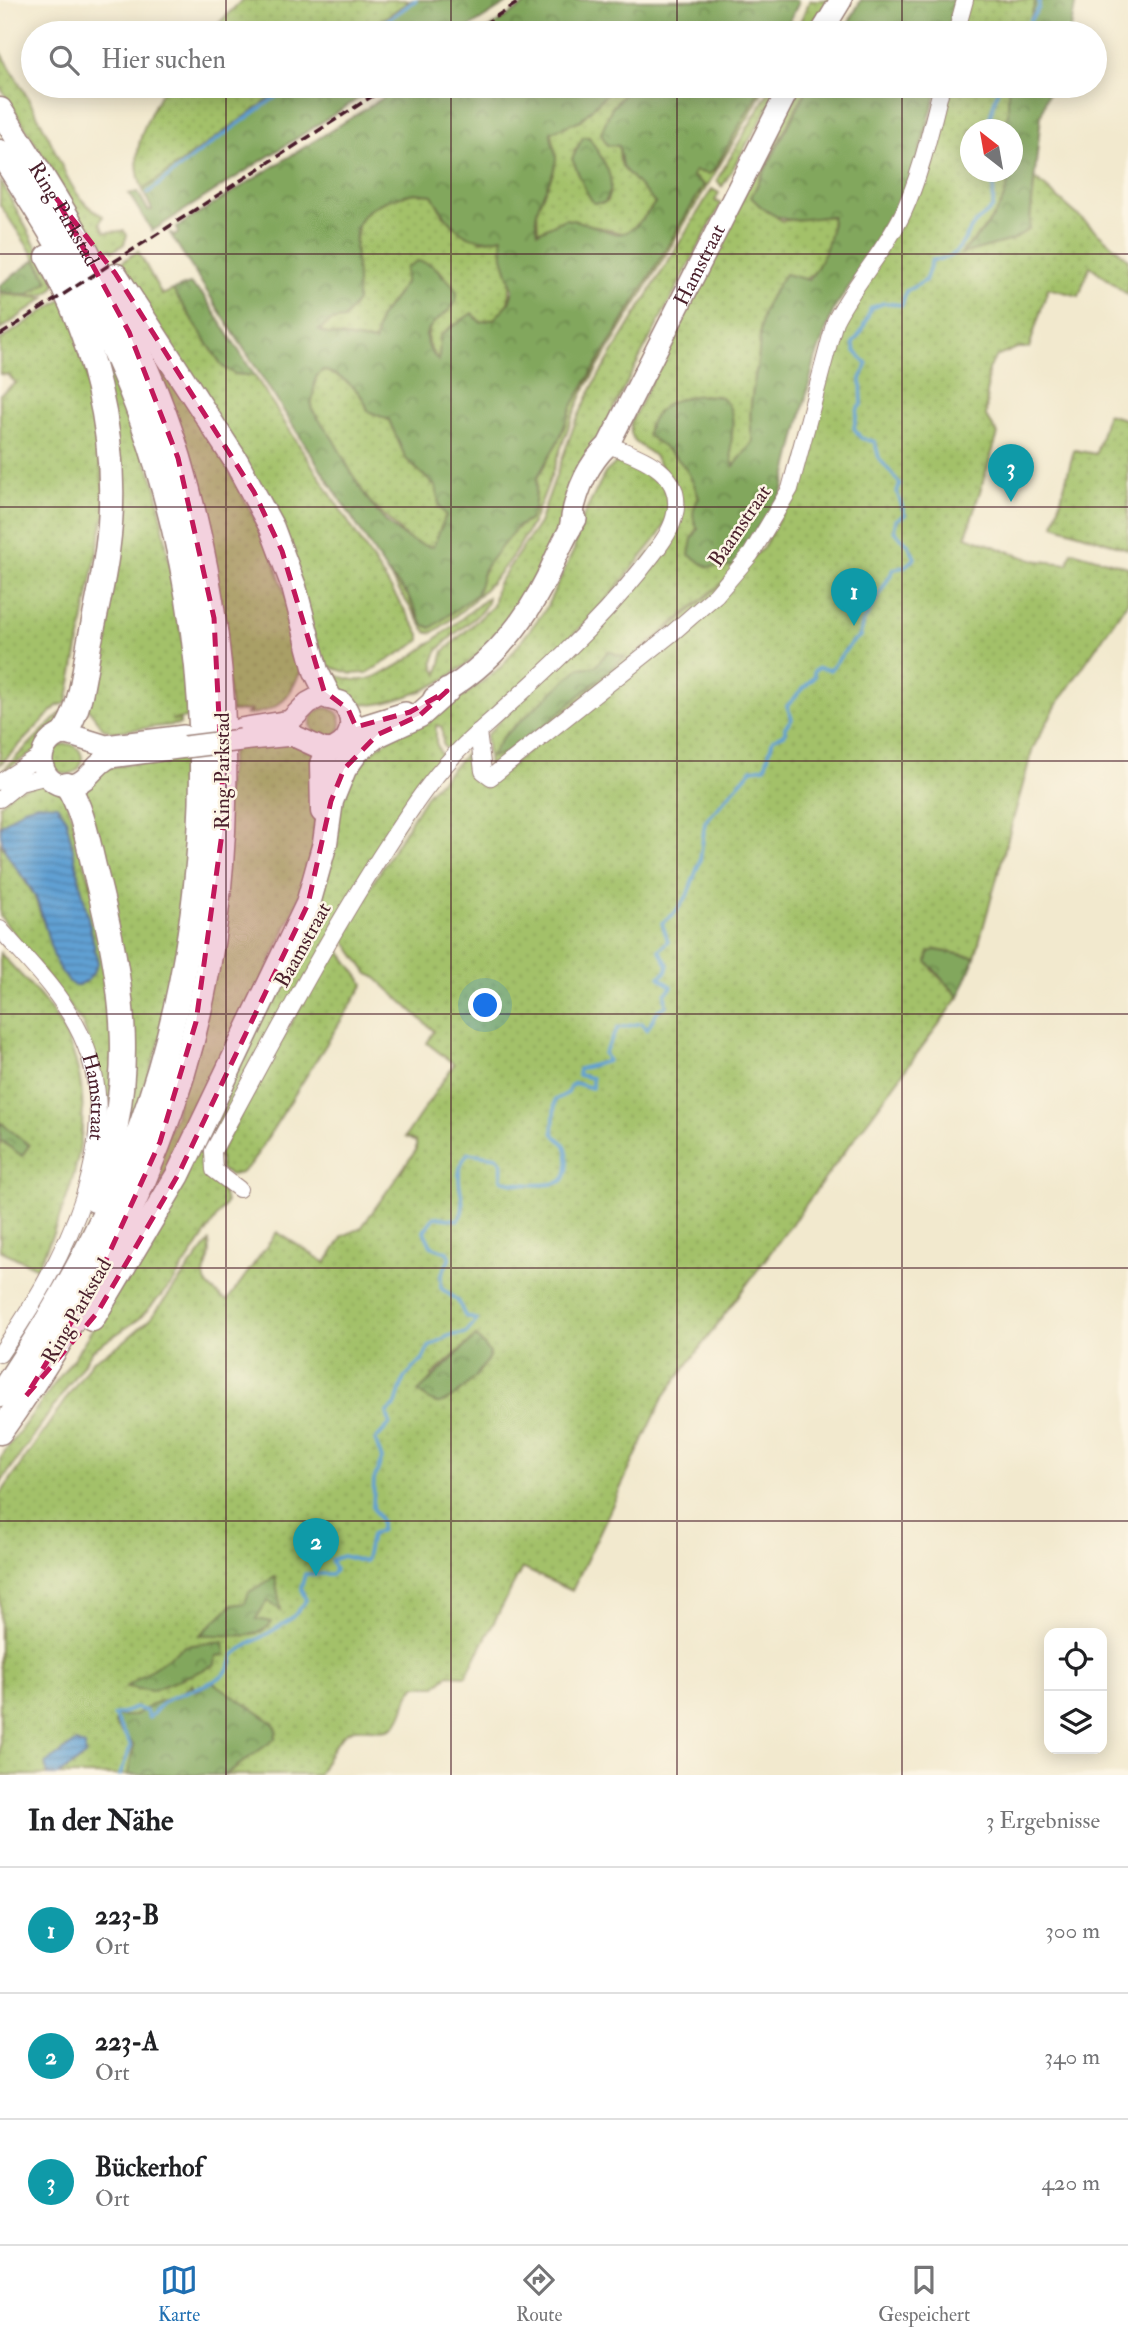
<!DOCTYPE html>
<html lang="de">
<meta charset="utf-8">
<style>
:root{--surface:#fff;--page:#f2f2f2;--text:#202124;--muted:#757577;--line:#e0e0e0;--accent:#1f6fb2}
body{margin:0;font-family:"IM FELL Double Pica",serif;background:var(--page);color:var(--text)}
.controls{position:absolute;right:21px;bottom:21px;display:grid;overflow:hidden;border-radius:14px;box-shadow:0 4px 18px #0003}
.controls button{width:63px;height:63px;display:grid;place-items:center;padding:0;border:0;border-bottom:2px solid var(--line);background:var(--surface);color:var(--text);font:35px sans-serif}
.compass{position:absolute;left:960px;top:119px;width:63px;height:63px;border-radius:50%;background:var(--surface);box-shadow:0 4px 18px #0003;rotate:329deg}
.you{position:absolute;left:486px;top:1006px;width:24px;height:24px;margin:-18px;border:5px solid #fff;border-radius:50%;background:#1a73e8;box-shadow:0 0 0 10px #1a73e833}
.badge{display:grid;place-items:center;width:46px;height:46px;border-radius:50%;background:var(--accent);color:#fff;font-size:23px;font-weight:700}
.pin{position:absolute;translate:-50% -58px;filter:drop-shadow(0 2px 4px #0008)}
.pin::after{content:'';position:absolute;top:37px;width:24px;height:21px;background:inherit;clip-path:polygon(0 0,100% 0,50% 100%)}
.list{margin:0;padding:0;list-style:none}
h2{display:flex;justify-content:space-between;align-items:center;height:91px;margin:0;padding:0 28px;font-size:30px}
h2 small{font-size:23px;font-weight:400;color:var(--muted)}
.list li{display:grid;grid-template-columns:46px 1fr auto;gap:21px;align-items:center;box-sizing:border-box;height:126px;padding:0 28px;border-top:2px solid var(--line)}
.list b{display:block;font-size:26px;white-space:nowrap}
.list p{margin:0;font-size:23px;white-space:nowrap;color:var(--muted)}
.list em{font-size:23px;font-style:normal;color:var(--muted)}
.icon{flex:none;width:38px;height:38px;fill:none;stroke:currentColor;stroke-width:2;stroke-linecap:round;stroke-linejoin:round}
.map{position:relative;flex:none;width:1128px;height:1775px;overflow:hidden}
.search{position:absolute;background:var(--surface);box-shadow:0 4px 18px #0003;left:21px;right:21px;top:21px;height:77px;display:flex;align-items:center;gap:18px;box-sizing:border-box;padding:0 24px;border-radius:38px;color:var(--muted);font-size:26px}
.sheet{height:469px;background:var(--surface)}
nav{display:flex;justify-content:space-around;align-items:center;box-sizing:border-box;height:98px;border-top:2px solid var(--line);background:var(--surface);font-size:19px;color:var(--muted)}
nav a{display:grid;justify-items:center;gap:4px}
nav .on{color:var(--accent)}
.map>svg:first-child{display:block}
.green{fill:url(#green-dots);stroke:#76704a;stroke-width:2;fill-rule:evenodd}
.forest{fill:url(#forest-crowns);stroke:#666344;stroke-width:2;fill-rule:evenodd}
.water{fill:url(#water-rules);stroke:#55607f;stroke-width:2}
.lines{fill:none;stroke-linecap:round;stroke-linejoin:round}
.stream{stroke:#60a0d3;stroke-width:3.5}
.minor-casing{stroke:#9e847c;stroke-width:18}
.major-casing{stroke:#9e847c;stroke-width:24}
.highway-casing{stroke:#9e847c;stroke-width:27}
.minor{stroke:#fff;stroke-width:16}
.major{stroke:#fff;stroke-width:21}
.highway{stroke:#fff;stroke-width:24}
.rail{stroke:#4a1f2b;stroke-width:3.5;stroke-dasharray:10 5;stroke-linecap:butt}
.major-bridge-casing{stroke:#9e847c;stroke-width:24;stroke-linecap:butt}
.major-bridge{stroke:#fff;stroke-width:21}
.marked{fill:#c2185b;fill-opacity:0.2;stroke:#c2185b;stroke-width:5;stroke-dasharray:14 9;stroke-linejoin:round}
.grid{fill:none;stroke:#4a1f2b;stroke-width:2;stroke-opacity:0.55}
.labels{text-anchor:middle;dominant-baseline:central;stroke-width:5;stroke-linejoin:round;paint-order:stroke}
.street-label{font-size:21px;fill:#4a1f2b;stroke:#fcf5e5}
</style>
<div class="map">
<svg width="1128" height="1775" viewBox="0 0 1128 1775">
<defs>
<pattern id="green-dots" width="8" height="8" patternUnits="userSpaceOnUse" patternTransform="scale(1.75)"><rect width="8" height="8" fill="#a3c169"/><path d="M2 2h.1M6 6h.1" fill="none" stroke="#8ea55b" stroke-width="1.8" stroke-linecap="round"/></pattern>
<pattern id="forest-crowns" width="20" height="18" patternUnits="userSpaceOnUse" patternTransform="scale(1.75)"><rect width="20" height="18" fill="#82a75d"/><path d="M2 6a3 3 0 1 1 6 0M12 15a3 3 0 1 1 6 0" fill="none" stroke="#6c874d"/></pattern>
<pattern id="water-rules" width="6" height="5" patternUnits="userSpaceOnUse" patternTransform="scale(1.75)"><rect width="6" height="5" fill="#60a0d3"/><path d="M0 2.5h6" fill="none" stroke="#5182ab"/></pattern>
</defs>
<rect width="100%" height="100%" fill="#fcf5e5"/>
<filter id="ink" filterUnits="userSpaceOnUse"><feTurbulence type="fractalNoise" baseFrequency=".0143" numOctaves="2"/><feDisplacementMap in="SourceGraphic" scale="14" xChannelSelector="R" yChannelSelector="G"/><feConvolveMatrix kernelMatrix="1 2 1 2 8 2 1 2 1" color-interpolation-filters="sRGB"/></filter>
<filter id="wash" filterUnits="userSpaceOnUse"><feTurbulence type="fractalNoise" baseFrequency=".00686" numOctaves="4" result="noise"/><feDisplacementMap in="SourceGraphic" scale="28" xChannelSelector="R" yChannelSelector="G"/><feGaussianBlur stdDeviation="1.57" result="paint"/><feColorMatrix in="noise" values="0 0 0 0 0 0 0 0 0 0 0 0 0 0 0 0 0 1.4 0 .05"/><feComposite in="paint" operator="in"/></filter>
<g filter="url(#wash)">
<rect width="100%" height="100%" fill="#f2e9ce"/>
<!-- green -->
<path class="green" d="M242 0H411L363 33H209Z
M810 0H832L811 33H795Z
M966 0H1036L1026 33H959Z
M0 50C16 77 32 104 46 132 62 162 70 200 103 216L100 223 105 232 124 231 127 235 124 244 113 251 110 248 103 252 0 87Z
M165 86H288L143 190C127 153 147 118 165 86Z
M614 86H631L611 109 607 144 619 146 620 161 655 203 636 228 626 234 565 219 538 233 537 208 556 158 551 132 581 120ZM589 137C601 159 616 174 607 201L584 188 574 150Z
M762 86H765L748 118 585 389C566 426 556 467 540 505 519 558 480 600 434 632L427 633 386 571 407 594 419 619 477 594C482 564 503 536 529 520L535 503 537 478 559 439 573 404 704 185 692 176 695 171 709 174 714 170Z
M772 86H781L722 187 717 180Z
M798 86H809L767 162 753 194 781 221 832 216C829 269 817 277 771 295 760 323 763 333 758 360 753 389 747 413 753 442L734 467C722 441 745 426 721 397 690 392 663 400 648 428 656 444 672 448 683 461 699 482 706 517 692 539L737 566 728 578 501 766 489 768 486 736 680 520C674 505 663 466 654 456 641 444 628 444 631 422Z
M947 86H1008V115L1000 129 970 130V172H1008C1011 206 982 229 962 253L1029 229 1035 178 1128 259V295L1090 266 1079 296 1048 288 1029 348H1017L996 357 988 369 986 416 998 434 966 536 1032 560 1068 564 1072 551 1128 567V601L1056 706 1033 748 975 957 936 950 932 970 959 997 663 1398 572 1591 522 1568 466 1676 448 1675 436 1686H415C404 1698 406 1715 395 1725 384 1735 363 1725 351 1730 336 1736 326 1762 318 1775H225L238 1767 213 1683 195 1692 192 1684 177 1697 157 1702 130 1718 118 1716 115 1725 134 1745 128 1775H58L80 1760 76 1742 46 1764 49 1775H0V1495L92 1361 122 1343 150 1319 209 1242C215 1273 185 1273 227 1301L277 1232 326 1263 343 1236 361 1228 416 1150V1142L405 1137 454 1064 427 1043 434 1031 375 977 368 974 341 935 428 793 474 746 477 772 485 788 763 548 790 498 833 344ZM475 1337 457 1394 432 1375Z
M0 179 56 283C50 297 40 296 27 295L48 282 42 268 0 205Z
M712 189 719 193 715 201 721 204C686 272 649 338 615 406 563 511 530 658 405 697 361 711 353 707 324 672 337 674 347 681 361 680 395 678 460 619 488 597 488 622 415 646 438 674L444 651 493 606 497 585 539 523 575 423 595 382Z
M415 193 432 194 443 215 482 241 502 237C507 264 526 319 480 322L474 315C442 331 442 327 440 361 415 337 431 321 454 304L453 286 439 270 405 283 379 319 375 342 327 334 319 330 331 321 344 319 357 301 353 261 359 220 366 210 395 197Z
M138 251 162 295 173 290 223 367 235 374 255 376 420 634V641L367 673 352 674 324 665 304 610 118 265Z
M109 271 252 497 311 669 299 674C287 703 275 712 245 715L253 710 231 712 220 614Z
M78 293 156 486 196 717 171 720H180V724L112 732 103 728 87 707 111 548Z
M0 294 45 298 0 330Z
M63 299 82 340 106 507 67 703 57 706 0 765V394L16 383 8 375 0 374V340Z
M323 370C342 376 363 390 368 411L389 420 411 464 436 487 439 504 446 515 433 547 413 544 368 500 311 408 316 377Z
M1107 414 1128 420V549L1054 525 1074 450 1096 454Z
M628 460C653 468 674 487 668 515 664 532 649 547 639 560 584 631 515 689 450 751L443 746 442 727 436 725V742L442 758 206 1157C205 1177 224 1184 226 1203L172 1284 139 1319 93 1350 0 1484V1458L75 1356 125 1278 280 974 352 764 419 720 463 697 502 666 545 610 574 550 580 523 605 473 616 463Z
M311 723a15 15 0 1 1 30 0a15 15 0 1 1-30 0Z
M65 709 71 710 37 750 0 773Z
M284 739 317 754 314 845 298 900 210 1102 91 1302 175 1116 232 749Z
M52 759a15 15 0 1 1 30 0a15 15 0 1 1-30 0Z
M197 753 199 804 168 1017 117 1169 126 1083 77 790 100 769Z
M42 783 65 794 112 958 120 1083 89 1207 78 1235 74 1234 105 1111 104 1087 83 1024 0 916V843L34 895 60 971 37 804 24 808 0 826V805L14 791Z
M335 944 364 984 251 1164 241 1173 231 1175 221 1170 219 1154Z
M0 953C19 974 41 994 56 1018 107 1099 76 1189 37 1268L0 1250V1140L22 1155 29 1146 0 1122Z"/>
<!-- forest -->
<path class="forest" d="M411 0H512L460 33H363Z
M532 0H798V4L784 33H482Z
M861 0H962L953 33H843Z
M1036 0H1076L1070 33H1026Z
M288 86H378L152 231 129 194 138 192 148 210H152L143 190Z
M402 86H614L581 120 551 132C551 142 556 150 556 159 554 186 529 204 538 232L565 219C616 225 617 256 655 203L622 167 619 146 607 145 601 133 611 109 631 86H762L714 170 709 174 695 171 692 176 704 185 573 404 559 439 537 478 534 511 529 520 517 527 484 569 477 594 431 628 423 624 407 594 386 571 169 232 175 236 178 233 177 227ZM415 193 432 195C448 224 466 248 502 237L503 257 513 290 509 303 494 319 480 322 472 313 440 335 439 361C401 322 458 320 457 294 456 287 449 282 444 277 436 266 430 263 417 261L406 268 405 283 379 319 375 342 327 334 319 330 331 321 344 319 357 301C360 239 334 208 415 193ZM323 370C342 376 363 390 368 411L389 420 406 459 436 487 440 508 446 515 433 547C381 540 356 479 333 439 326 428 318 419 311 408L316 377Z
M809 86H939L902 208 834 309 815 360 782 494 737 566 708 567 689 555 692 539 698 529C691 518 692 509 699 498 688 463 675 455 647 435 653 399 690 392 721 397 744 416 724 443 734 466L753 442C747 414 753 389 758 361 760 348 759 335 761 323 763 305 775 289 785 274L809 280C823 260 832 240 832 216 795 220 778 227 751 197Z
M1008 86H1050L1041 116 1029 229 1012 240 961 254C982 231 1011 205 1008 172H1012V130L1000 129 1008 115Z
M583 137H589C600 156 622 182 604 203H594C585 194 579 173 572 159Z
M36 259 48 281 27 295 0 292V285Z
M190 284 204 296 255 376 235 374 223 367 173 290Z
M608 651 625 657 513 752 490 757 503 737 579 668 596 666Z
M935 950 975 957 959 997 927 962 929 952Z
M0 1122 29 1145 22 1156 0 1140Z
M476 1336 490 1353C488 1367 452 1404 437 1403 431 1402 423 1396 418 1392Z
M275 1577 281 1610 267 1601 256 1619 272 1622C258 1643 223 1633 200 1635L232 1605 245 1603 249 1592Z
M224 1641 225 1655 216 1656 215 1665 151 1691 126 1687 185 1646Z
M213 1682 273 1723 277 1729 275 1739 225 1775H128L134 1745 115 1725 116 1716H134L157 1702 177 1697 192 1684 195 1691Z"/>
<!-- water -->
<path class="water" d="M37 804 57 805 66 818 98 963C93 975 88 984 74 986 46 963 49 922 33 892 19 867 0 856 0 826L24 808Z
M76 1742 85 1746V1756L58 1775H48L45 1764Z"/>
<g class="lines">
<!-- stream -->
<path class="stream" d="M369 33 416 0
M1021 33 1039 8V0
M986 130 999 86
M148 193 201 151 291 86
M120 1775 131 1746 114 1716 136 1708 146 1711 149 1718C155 1712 161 1703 169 1699 189 1687 230 1686 234 1655 258 1634 290 1629 306 1600L301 1589 305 1574H332L335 1570 331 1560 343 1556 364 1562 366 1559 371 1535 381 1530V1521L373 1508 374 1480 382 1459 375 1440 390 1424 387 1413 396 1404 404 1378 423 1359 429 1347 448 1336 466 1333 477 1320 465 1316 458 1301 441 1288V1275L450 1258 447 1252 431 1246 424 1231 434 1217 458 1220C473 1201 446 1180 468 1153L497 1157 502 1163 501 1178C508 1186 556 1187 563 1180 569 1173 569 1156 566 1148 564 1141 556 1139 553 1132L555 1100 568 1093 570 1086 575 1083 592 1088V1078L578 1075 579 1069 608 1061 604 1053 618 1028 642 1023 647 1030 658 1010 666 1006 665 994 672 987 659 977 666 972 668 965 659 950 668 941 662 923 674 914 687 896 700 861 705 822 752 769 765 767 773 739 785 734V727L792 719 787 706 814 677V671L819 668 830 670 851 643 860 636 862 624 894 569 904 567 915 558 908 544 894 531 896 520 905 515 897 492 900 484 879 458 875 442 861 438 854 428 858 408 862 405 861 379 867 364 855 351 853 343 862 331 871 308 884 303 902 305 906 291 925 281 932 260C959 259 960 245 973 226 978 219 988 215 993 207L994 172"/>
</g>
</g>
<g filter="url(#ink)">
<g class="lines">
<!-- minor casing -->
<g class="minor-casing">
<g id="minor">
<path d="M956 33 965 0"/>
<path d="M478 732 483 771 491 777 670 635 716 595 751 554 790 489 835 321C855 282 886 250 904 211 922 171 931 127 942 86"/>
<path d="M0 782 41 756"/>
<path d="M0 799 20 783 48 776"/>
<path id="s1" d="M0 929C27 960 57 989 76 1025 135 1133 63 1264 0 1354"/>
<path d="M239 1189 214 1170 213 1151C267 1053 318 954 378 860 407 815 434 771 475 735 533 683 591 632 640 571 652 555 669 537 674 518 687 472 641 457 608 445"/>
</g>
</g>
<!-- major casing -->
<g class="major-casing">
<g id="major">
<path d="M821 33 841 0"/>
<path id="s2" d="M570 529C574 498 585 467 608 445L790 86"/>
<path d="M434 698C485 670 521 630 547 577 556 558 564 537 576 519"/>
<path d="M240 729 290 721 308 703 321 696 341 702C358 720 352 745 327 751L292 735 241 740"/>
<path d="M351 730 405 713"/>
<path d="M184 736 106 746 64 733C26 745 42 795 76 784 90 779 96 763 110 757L185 747"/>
</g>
</g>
<!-- highway casing -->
<g class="highway-casing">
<g id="highway">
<path id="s3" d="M0 110C70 220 141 332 179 458 243 675 242 933 158 1145 118 1248 64 1342 0 1432"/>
<path d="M0 152C56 238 109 325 143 423 236 689 219 988 92 1240 65 1294 33 1345 0 1395"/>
<path d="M48 257C93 338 117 432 110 524 107 564 98 602 90 640 84 669 82 709 64 733"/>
<path d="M116 276 236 461 272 528 294 587 316 671 329 697"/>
<path d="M67 785C83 809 88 843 95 871 125 990 139 1081 95 1200"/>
<path d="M323 811 322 764 327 751"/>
<path d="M92 1319 178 1175 308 904 325 843 331 801 344 769 357 751 377 735 420 715 447 691"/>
</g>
</g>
<!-- minor -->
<use href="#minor" class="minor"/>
<!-- major -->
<use href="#major" class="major"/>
<!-- highway -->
<use href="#highway" class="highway"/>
<!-- rail -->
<path class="rail" d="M470 33 522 0
M0 335 388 86"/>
<!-- major-bridge casing -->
<g class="major-bridge-casing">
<path id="major-bridge" d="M185 747 241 740"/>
</g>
<!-- major-bridge -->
<use href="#major-bridge" class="major-bridge"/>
</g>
</g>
<!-- marked area -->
<path class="marked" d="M56 198 115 273 254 492 282 551 324 691 348 709 356 727 410 712 447 691 420 715 377 735 344 769 331 801 308 904 178 1175 97 1313 26 1396 96 1282 160 1142 196 1022 224 819 214 618 178 458 129 332Z"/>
<!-- grid -->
<path class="grid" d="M226 0V33M451 0V33M677 0V33M902 0V33M226 86V1775M451 86V1775M677 86V1775M902 86V1775M0 254H1128M0 507H1128M0 761H1128M0 1014H1128M0 1268H1128M0 1521H1128"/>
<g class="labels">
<!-- street labels -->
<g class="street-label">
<text stroke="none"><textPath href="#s3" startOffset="122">Ring Parkstad</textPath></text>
<text stroke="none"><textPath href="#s2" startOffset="296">Hamstraat</textPath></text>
<text transform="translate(740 526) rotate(-56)">Baamstraat</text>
<text transform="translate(222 771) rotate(-90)">Ring Parkstad</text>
<text transform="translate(303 945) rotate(-61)">Baamstraat</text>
<text stroke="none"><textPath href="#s1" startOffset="198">Hamstraat</textPath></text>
<text transform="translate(77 1311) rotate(-60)">Ring Parkstad</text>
</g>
</g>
</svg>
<div class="controls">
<button><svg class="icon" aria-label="locate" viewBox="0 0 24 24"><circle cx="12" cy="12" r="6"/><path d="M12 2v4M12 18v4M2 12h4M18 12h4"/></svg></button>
<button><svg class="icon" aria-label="layers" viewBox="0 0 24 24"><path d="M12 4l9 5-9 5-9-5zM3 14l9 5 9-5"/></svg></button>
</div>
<svg class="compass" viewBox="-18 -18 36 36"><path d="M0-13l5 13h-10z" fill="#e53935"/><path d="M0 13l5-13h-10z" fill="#757577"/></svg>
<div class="you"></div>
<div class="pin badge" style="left:854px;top:626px;background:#0f9aa8">1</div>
<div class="pin badge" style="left:316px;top:1576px;background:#0f9aa8">2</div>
<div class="pin badge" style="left:1011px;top:502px;background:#0f9aa8">3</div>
<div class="search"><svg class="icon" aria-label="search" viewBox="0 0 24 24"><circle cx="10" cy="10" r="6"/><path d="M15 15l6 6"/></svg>Hier suchen</div>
</div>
<section class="sheet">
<h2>In der Nähe<small>3 Ergebnisse</small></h2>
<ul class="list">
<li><span class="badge" style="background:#0f9aa8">1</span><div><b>223-B</b><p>Ort</p></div><em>300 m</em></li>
<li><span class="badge" style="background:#0f9aa8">2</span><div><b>223-A</b><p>Ort</p></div><em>340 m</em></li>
<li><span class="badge" style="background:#0f9aa8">3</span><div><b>Bückerhof</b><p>Ort</p></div><em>420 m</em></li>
</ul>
</section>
<nav>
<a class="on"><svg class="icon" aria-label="map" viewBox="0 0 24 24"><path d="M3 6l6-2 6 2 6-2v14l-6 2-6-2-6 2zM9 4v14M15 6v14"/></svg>Karte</a>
<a><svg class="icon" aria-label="directions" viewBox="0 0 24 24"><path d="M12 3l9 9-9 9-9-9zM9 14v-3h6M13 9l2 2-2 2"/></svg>Route</a>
<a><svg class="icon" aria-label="saved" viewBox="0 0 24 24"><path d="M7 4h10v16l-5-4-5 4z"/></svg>Gespeichert</a>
</nav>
